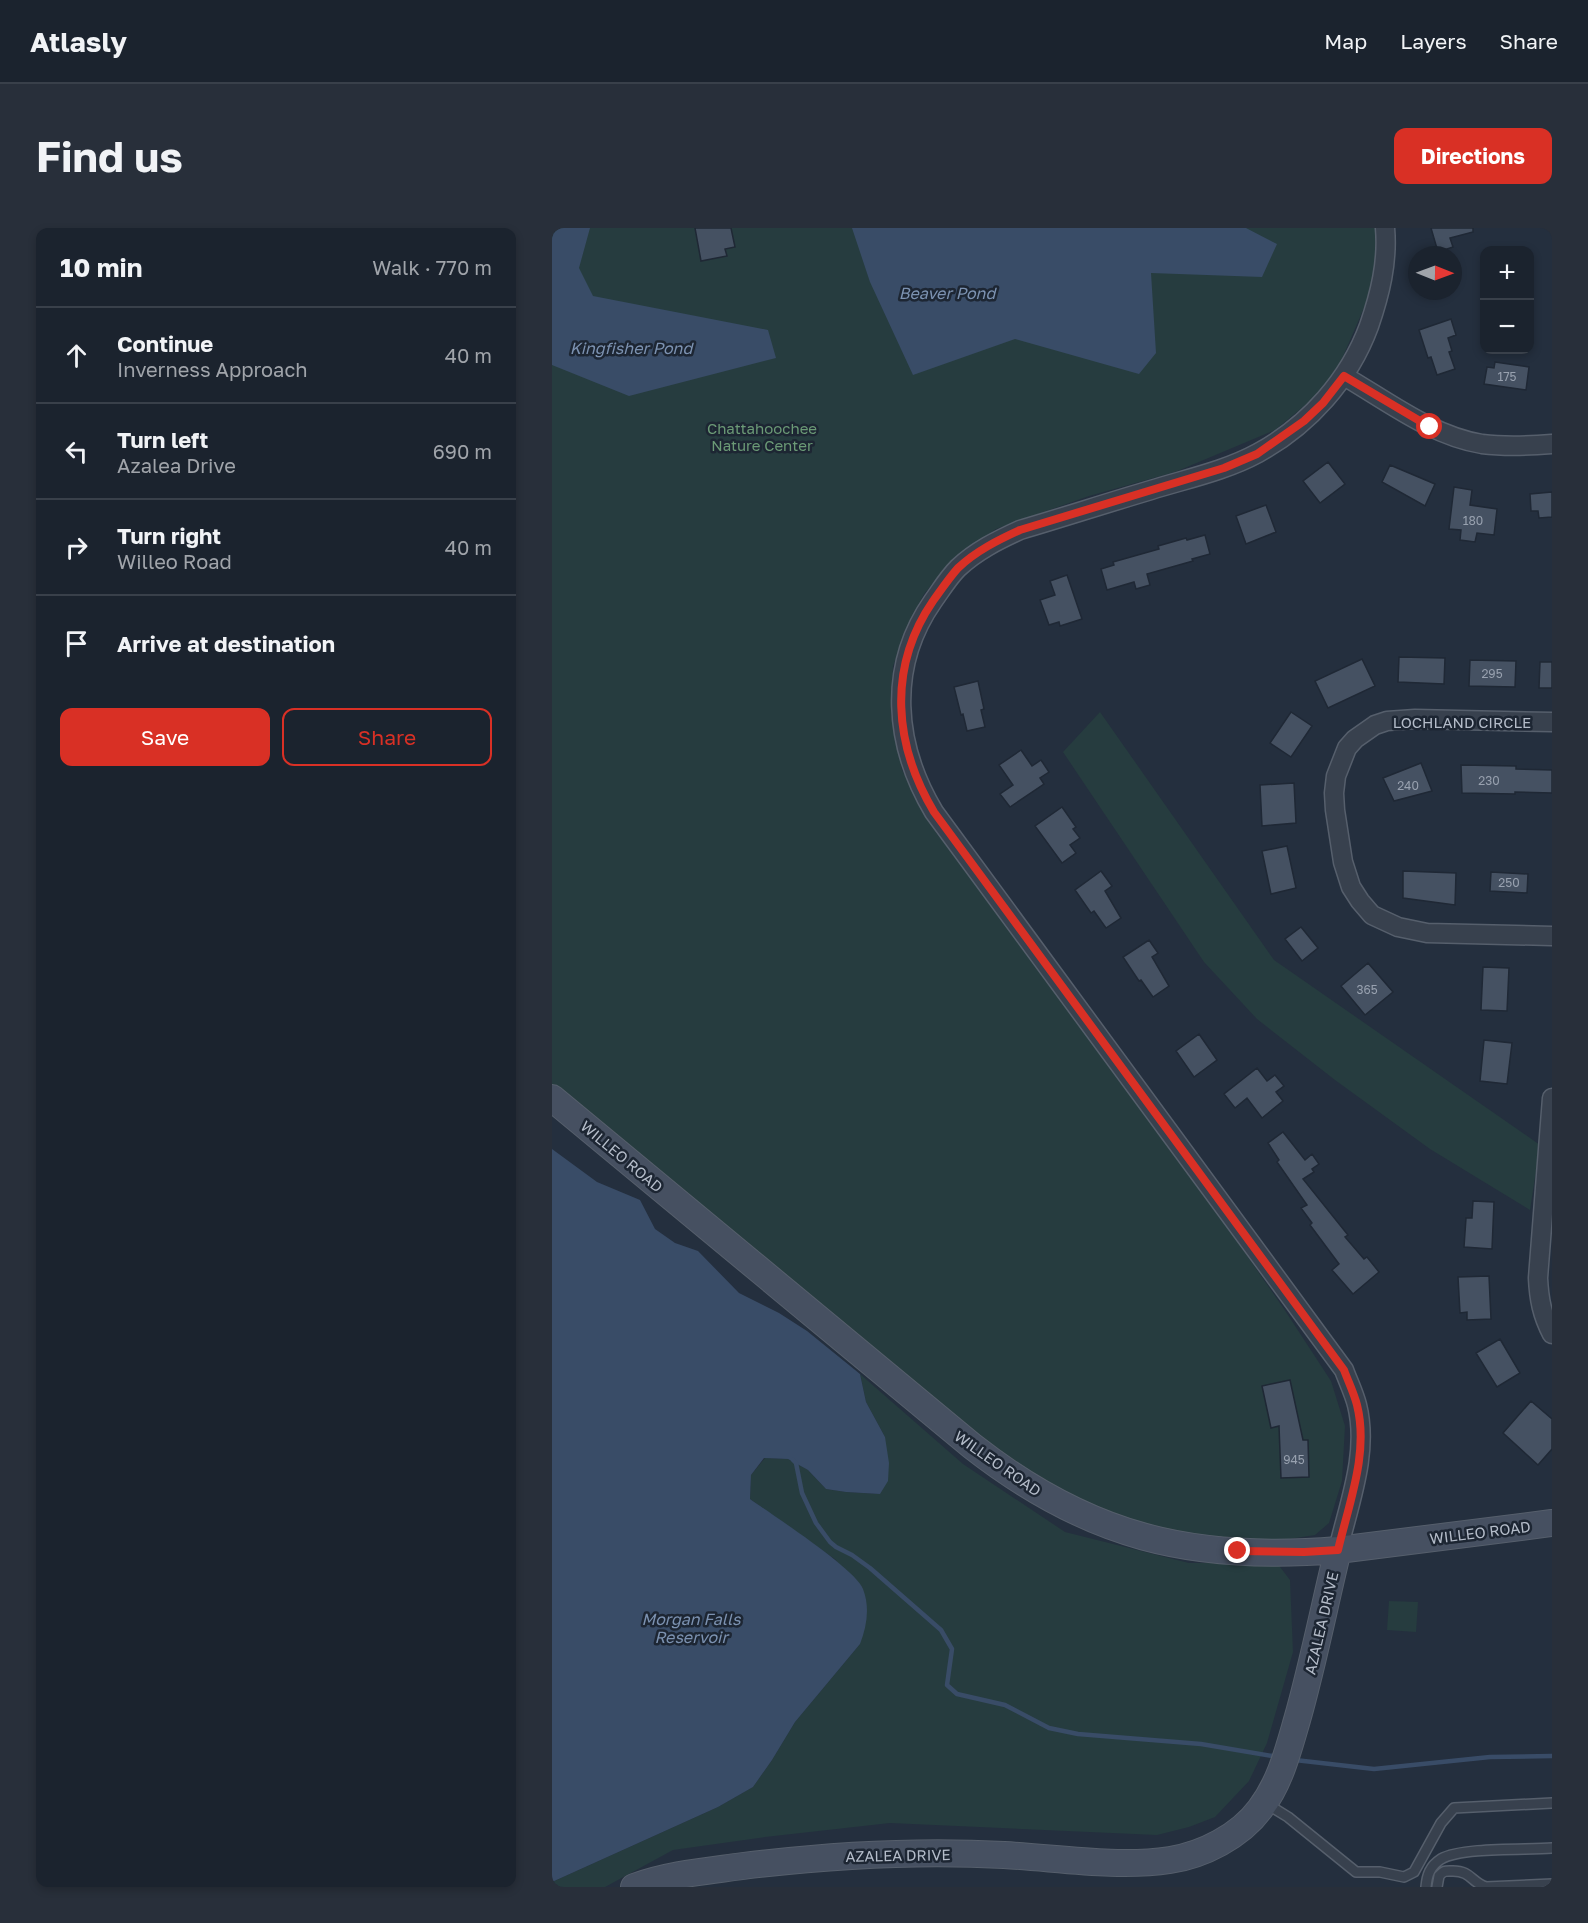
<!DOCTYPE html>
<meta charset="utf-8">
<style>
:root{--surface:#1b232e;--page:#282f3a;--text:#f1f3f6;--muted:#a0a4aa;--line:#39404a;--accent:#d93025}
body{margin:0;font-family:"Golos Text",sans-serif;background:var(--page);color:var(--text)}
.controls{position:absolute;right:18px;top:18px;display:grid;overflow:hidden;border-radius:12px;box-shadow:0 3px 9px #0003}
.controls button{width:54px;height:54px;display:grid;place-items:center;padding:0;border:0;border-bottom:2px solid var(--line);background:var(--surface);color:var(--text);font:30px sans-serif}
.compass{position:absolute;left:856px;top:18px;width:54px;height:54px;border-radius:50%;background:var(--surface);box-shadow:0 3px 9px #0003;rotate:91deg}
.stop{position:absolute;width:18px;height:18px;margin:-14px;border:4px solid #d93025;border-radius:50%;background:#fff}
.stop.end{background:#d93025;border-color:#fff;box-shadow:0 2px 6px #0008}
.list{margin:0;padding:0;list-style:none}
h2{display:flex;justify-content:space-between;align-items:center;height:78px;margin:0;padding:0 24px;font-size:26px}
h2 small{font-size:20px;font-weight:400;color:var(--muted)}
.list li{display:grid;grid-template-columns:39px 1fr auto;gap:18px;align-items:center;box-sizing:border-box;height:96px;padding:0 24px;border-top:2px solid var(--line)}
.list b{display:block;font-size:22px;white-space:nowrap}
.list p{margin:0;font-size:20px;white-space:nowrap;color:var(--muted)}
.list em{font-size:20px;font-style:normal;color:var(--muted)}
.actions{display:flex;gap:12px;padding:18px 24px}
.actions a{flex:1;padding:14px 0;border:2px solid var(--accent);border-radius:12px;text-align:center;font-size:21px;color:var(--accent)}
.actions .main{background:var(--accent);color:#fff}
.icon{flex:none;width:33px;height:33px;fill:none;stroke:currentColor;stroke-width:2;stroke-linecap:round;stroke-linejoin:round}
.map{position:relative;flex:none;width:1000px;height:1659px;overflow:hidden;border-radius:12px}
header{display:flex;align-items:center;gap:36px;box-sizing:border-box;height:84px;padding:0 30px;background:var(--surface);border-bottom:2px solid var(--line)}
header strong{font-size:28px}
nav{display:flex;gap:33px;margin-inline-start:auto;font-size:21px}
.intro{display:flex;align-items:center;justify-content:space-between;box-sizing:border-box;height:144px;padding:0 36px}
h1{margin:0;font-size:42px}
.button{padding:15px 27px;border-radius:12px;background:var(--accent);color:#fff;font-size:21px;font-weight:700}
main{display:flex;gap:36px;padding:0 36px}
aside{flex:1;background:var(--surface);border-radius:12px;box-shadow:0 3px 9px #0003}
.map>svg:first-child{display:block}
.green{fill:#263c3f}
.water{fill:#394c67}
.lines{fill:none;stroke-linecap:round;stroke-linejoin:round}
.stream{stroke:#394c67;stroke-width:4.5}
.building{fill:#455162;stroke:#1f2835;stroke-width:1.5}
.lane-casing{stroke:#565f6c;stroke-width:12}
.street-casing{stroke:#565f6c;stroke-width:21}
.secondary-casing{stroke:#565f6c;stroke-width:28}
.lane{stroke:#38414e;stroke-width:9}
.street{stroke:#38414e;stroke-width:18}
.secondary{stroke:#465061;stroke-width:26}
.route{stroke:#d93025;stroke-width:8}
.labels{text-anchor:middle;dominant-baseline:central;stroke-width:5;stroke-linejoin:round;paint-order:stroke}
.number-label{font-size:12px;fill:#98a1af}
.park-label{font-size:15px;fill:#6b9a76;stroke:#1d2633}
.street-label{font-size:15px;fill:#b4bcc9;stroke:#1d2633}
.water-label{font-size:16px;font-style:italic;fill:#7c92b1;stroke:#1d2633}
</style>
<header>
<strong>Atlasly</strong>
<nav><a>Map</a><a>Layers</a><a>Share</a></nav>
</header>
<div class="intro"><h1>Find us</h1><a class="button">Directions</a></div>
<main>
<aside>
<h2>10 min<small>Walk · 770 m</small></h2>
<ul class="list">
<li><svg class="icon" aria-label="ahead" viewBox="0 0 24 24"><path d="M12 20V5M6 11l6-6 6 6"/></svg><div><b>Continue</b><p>Inverness Approach</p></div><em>40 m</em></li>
<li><svg class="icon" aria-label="left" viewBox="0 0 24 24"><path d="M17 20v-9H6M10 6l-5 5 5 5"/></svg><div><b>Turn left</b><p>Azalea Drive</p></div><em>690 m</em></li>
<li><svg class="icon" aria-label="right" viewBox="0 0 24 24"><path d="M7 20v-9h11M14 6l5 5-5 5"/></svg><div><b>Turn right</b><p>Willeo Road</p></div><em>40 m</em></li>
<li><svg class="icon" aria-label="arrive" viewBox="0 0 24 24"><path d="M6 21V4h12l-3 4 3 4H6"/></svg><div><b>Arrive at destination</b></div></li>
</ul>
<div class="actions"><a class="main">Save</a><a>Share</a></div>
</aside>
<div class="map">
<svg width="1000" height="1659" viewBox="0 0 1000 1659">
<rect width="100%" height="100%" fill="#242f3e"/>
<!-- green -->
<path class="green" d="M0 0H829L818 66 789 133 768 165 723 202 623 244 537 268 444 301 401 331 372 366 358 393 341 438 339 486 350 542 366 574 385 606 467 699 732 1081 779 1153 793 1198 790 1253 777 1295 763 1307 706 1316 619 1307 513 1269 456 1229 391 1180 235 1048 0 864Z
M548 484 722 732 988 917 978 982 878 921 783 852 705 791 652 734 511 524Z
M308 1146 411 1236 513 1304 637 1335H725L738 1352 741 1424 715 1515 697 1553 663 1589 637 1599 605 1607 338 1595 213 1609 121 1622 53 1659H0V1654L166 1579 201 1559 220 1532 243 1494 308 1416 284 1332 198 1271 199 1247 213 1230 236 1231 256 1242 274 1261 294 1264 328 1266 333 1209 314 1174Z
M837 1373 866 1374 864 1404 835 1402Z"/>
<!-- water -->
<path class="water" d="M0 0H38L27 40 41 68 216 102 224 130 77 168 0 137Z
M300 0H694L725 16 710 49 599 45 604 125 587 146 463 111 361 147 318 54Z
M0 921 45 954 88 972 103 1001 123 1015 146 1023 187 1065 227 1085 255 1103 308 1146 314 1174 333 1209 337 1235 336 1253 328 1266 294 1264 274 1261 256 1242 236 1231 212 1230 199 1247 198 1271C219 1286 304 1341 311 1361 318 1379 315 1398 308 1416L243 1494 220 1532 201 1559 166 1579 0 1654Z"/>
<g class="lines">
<!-- stream -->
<path class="stream" d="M241 1232 244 1235 250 1265 264 1295 278 1314 284 1319 300 1327 318 1340 389 1402 400 1421 395 1457 405 1466 453 1477 497 1500 526 1506 649 1516 726 1529
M743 1532 822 1541 938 1529 1000 1528"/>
</g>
<!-- building -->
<path class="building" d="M143 0H179L183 19 173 21 175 28 149 33Z
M879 0H921V4L898 10 901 19 886 24Z
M899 91 904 107 896 110 900 123 897 124 903 141 885 147 879 129 876 130 867 102Z
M943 134 977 139 974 162 932 156 935 139 942 140Z
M776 234 793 256 768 275 751 253Z
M838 237 883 256 873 278 830 254Z
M902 259 920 262 918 277 945 281 942 307 925 305 923 314 908 312 909 302 897 301Z
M1000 264V289L987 290 986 283H979L978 266Z
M714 277 724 304 694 316 684 288Z
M653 307 658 326 640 331 641 333 595 346 598 357 584 361 582 354 555 362 549 341 562 337 561 334 607 321 606 318 634 310 635 312Z
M515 347 530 391 508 398 507 394 497 397 488 372 503 367 498 353Z
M847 429 893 430 892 456 846 454Z
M810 431 823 458 776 480 763 453Z
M918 432 964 433 963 459 917 458Z
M988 434H1000V460H987Z
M426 453 432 481 429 482 433 499 415 503 411 486 409 487 402 459Z
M739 484 760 498 739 529 718 515Z
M469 522 480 538 489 532 497 544 488 550 492 556 458 579 448 566 461 557 447 537Z
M869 535 880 563 842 573 831 550Z
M909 537 964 538V541L1000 542V565L963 564V566L910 565Z
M742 555 744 595 710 598 708 557Z
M510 579 524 599 521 601 528 610 518 617 524 625 510 635 483 598Z
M735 618 744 660 719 666 710 623Z
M549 643 560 658 553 663 569 690 554 700 542 683 539 685 523 662Z
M851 643 904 645 903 677 851 670Z
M939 644 976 646 975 665 938 663Z
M749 699 766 720 750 733 733 711Z
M597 712 606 725 600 729 617 758 601 769 589 752 587 753 571 729Z
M816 735 841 764 813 787 789 758Z
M931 739 957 740 955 783 929 782Z
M647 806 665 832 642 849 624 823Z
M932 812 960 815 955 856 928 853Z
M705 840 715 853 723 847 732 858 724 864 731 873 710 890 695 870 683 880 672 866Z
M731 904 753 932 760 926 767 936 760 941 762 944 751 951 796 1007 793 1009 812 1031 815 1029 827 1044 801 1066 780 1042 787 1036 758 997 760 995 749 980 755 977 725 934 727 932 716 915Z
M921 973 942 974 940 1021 912 1019 914 990H920Z
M937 1048 939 1091 915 1092V1084L908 1085 906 1049Z
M948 1111 968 1145 945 1159 924 1125Z
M738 1152 751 1212H756L757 1249 729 1250 727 1198 719 1200 710 1158Z
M979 1173 1000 1191V1221L986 1237 951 1205Z"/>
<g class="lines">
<!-- lane casing -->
<g class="lane-casing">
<path id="lane" d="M715 1576 736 1589 804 1644H828L852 1649 862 1644 889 1595 902 1580 1000 1575
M874 1659C875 1647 878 1638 889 1631 910 1619 974 1622 1000 1620
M885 1659 887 1648C892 1642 894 1643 901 1643 919 1643 919 1654 934 1659L1000 1656"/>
</g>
<!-- street casing -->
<g class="street-casing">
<path id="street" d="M792 148C835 173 880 208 930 216 954 219 976 218 1000 216
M1000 494 863 491 835 493 823 497 803 511 795 520 784 548 782 565 783 582 791 634 799 659 808 673 820 687 846 699 875 705 1000 708
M1000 870 986 1050C987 1071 990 1087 1000 1106
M786 1322C797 1275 817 1225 805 1177 802 1165 796 1153 792 1142L382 584C342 517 335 439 381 373 389 362 396 350 406 340 424 323 446 312 468 302 512 289 555 275 599 262 634 251 673 243 706 225 757 197 797 152 817 98 828 66 836 34 833 0"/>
</g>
<!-- secondary casing -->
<g class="secondary-casing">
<path id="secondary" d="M0 870 420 1218C536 1309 640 1334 786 1322L1000 1295
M82 1659C117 1646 155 1643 191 1638 280 1627 363 1622 452 1627 506 1630 565 1640 618 1632 651 1627 688 1608 708 1581 728 1555 736 1523 745 1492 761 1436 772 1379 786 1322"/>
</g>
<!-- lane -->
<use href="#lane" class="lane"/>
<!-- street -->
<use href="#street" class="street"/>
<!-- secondary -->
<use href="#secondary" class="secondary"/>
</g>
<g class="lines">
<!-- route -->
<path class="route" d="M686 1323 752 1324 786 1322C797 1275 817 1225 805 1177 802 1165 796 1153 792 1142L382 584C342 517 335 440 381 373 389 362 397 350 406 340 424 323 446 312 468 302L672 240 705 226 752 193 771 175 792 148 878 199"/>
</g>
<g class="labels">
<!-- number labels -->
<g class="number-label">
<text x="955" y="148">175</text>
<text x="921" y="292">180</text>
<text x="940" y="445">295</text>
<text x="937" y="552">230</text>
<text x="856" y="557">240</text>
<text x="957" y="654">250</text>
<text x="815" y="761">365</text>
<text x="742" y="1231">945</text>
</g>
<!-- park labels -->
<g class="park-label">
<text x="210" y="200">Chattahoochee<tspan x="210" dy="17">Nature Center</tspan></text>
</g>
<!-- street labels -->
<g class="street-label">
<text x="910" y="494">LOCHLAND CIRCLE</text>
<text transform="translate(70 928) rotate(40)">WILLEO ROAD</text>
<text transform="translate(446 1235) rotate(35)">WILLEO ROAD</text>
<text transform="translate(928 1304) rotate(-7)">WILLEO ROAD</text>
<text transform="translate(769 1395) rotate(-77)">AZALEA DRIVE</text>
<text transform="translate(346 1627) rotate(-1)">AZALEA DRIVE</text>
</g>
<!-- water labels -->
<g class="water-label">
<text x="395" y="65">Beaver Pond</text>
<text x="79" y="120">Kingfisher Pond</text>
<text x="139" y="1391">Morgan Falls<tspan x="139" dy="18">Reservoir</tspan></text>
</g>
</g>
</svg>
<div class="controls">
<button>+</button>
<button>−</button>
</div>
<svg class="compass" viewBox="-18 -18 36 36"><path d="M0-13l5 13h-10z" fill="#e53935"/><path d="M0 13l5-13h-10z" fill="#a0a4aa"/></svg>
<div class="stop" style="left:878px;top:199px"></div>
<div class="stop end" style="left:686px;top:1323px"></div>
</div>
</main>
